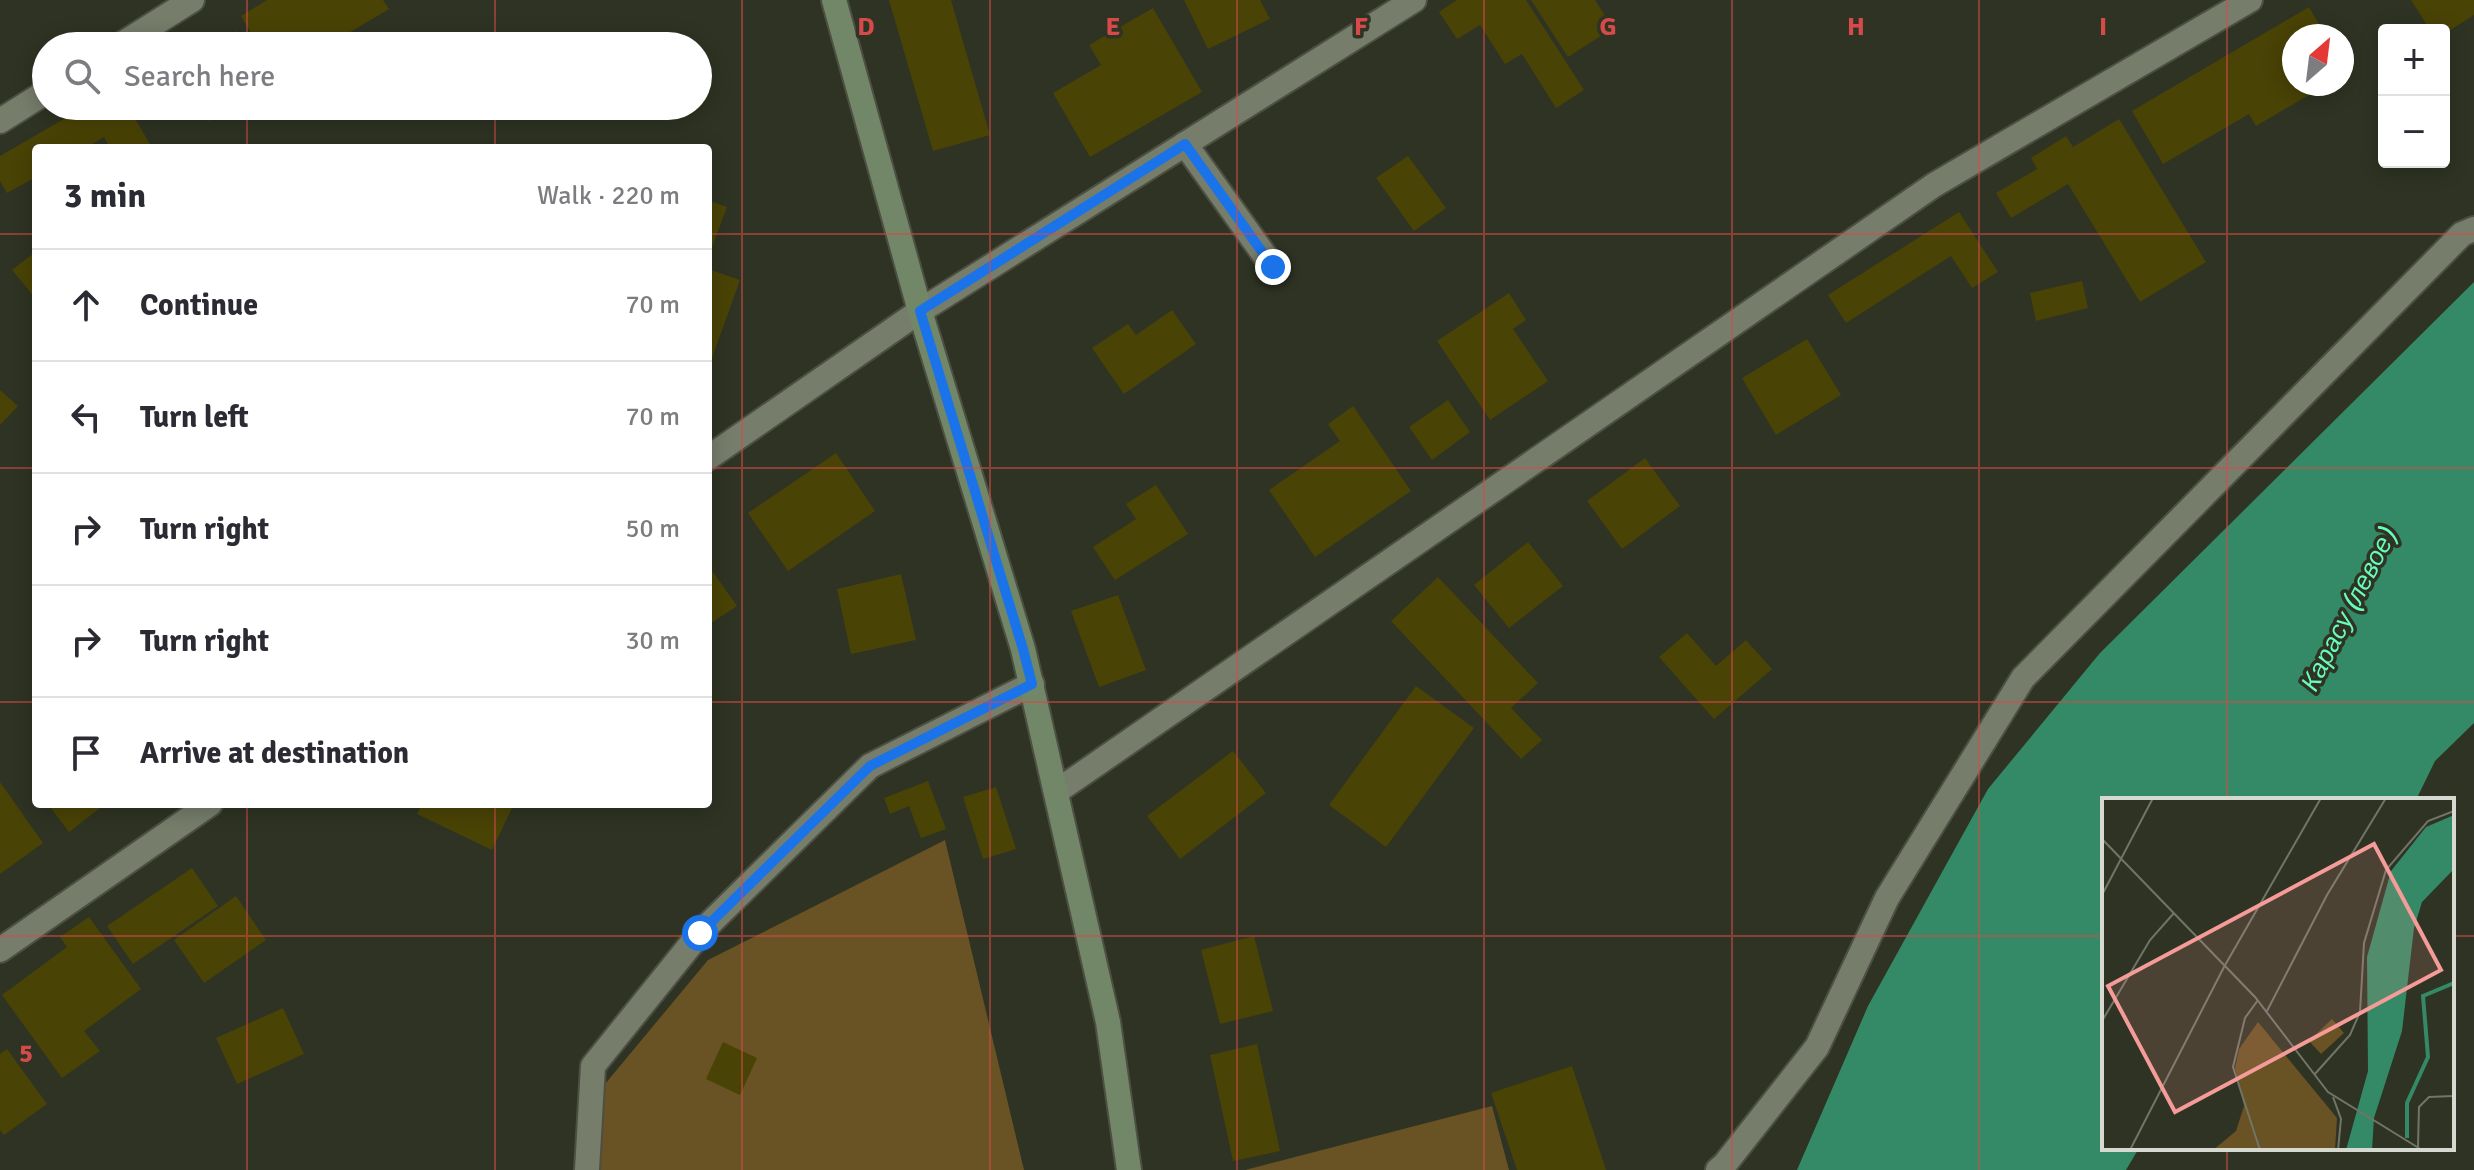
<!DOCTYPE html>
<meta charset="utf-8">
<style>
:root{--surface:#fff;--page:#f7f7f7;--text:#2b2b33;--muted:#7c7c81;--line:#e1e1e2}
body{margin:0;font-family:Signika,sans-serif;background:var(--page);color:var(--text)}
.controls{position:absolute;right:24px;top:24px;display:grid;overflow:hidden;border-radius:8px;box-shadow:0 4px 20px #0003}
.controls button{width:72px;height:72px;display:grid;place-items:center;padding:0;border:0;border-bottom:2px solid var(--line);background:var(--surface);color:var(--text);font:40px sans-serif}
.compass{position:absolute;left:2282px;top:24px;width:72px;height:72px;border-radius:50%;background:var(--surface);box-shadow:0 4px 20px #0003;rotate:28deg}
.stop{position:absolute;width:24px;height:24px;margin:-18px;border:6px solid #1a73e8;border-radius:50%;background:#fff}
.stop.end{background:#1a73e8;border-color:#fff;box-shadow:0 2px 8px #0008}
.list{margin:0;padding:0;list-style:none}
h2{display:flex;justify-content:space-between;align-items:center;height:104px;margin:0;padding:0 32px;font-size:34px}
h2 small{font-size:26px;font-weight:400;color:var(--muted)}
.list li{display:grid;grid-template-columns:52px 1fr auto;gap:24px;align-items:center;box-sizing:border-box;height:112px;padding:0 32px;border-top:2px solid var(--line)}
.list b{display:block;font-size:30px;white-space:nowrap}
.list em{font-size:26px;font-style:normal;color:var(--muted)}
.icon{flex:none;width:44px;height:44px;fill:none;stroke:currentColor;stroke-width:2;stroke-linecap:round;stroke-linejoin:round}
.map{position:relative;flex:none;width:2474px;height:1170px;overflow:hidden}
.search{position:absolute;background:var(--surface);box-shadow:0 4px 20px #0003;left:32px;top:32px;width:680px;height:88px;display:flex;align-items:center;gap:20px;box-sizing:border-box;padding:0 28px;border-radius:44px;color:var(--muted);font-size:30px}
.panel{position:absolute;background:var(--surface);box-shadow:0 4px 20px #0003;left:32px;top:144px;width:680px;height:664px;border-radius:8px}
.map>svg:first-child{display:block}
.green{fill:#695223}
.water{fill:#348a66}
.building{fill:#4a4306}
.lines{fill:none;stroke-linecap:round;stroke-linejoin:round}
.lane-casing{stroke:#4c4f42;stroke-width:28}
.street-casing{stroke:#4c4f42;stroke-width:28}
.secondary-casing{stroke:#4c4f42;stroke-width:28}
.lane{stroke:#777d6b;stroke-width:24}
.street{stroke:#777d6b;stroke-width:24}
.secondary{stroke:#728668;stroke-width:24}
.route{stroke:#1a73e8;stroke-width:10}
.grid{fill:none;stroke:#d64b49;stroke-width:2;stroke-opacity:0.55}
.labels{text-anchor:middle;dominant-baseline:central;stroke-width:7;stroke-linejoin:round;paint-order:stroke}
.water-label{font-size:26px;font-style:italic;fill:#67fbbc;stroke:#2e3323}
.inset-river{fill:none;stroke:#348a66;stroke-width:4}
.inset-road{fill:none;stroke:#717568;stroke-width:2}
.view{fill:#f59b98;fill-opacity:0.15;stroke:#f59b98;stroke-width:4}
.inset-edge{fill:none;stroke:#d6d9cf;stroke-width:4}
.grid-label{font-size:26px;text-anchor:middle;font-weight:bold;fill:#d64b49;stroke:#2e3323;stroke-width:7;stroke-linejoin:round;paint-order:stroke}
</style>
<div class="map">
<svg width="2474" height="1170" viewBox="0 0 2474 1170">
<rect width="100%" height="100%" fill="#2e3323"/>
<!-- green -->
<path class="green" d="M945 840 1024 1170H582L605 1084 708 960Z
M1492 1106 1509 1170H1245Z"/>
<!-- water -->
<path class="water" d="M2474 282V723L2435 761 2416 800H2104V1148H2139L2126 1170H1797L1868 1006 1988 789 2100 653Z"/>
<!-- building -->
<path class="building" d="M267 0H383L389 9 327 46H259L241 16Z
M889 0H951L990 135 933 151Z
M1184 0H1260L1270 19 1208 49Z
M1457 0H1526L1584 90 1556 108 1522 54 1505 64 1480 25 1457 39 1439 12Z
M1531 0H1595L1613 28 1568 57Z
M2411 0H2474V15L2444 34V30H2430Z
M2309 7 2326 36H2294V84H2328L2256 126 2249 114 2163 164 2132 111Z
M1153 8 1202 92 1090 157 1053 93 1101 65 1089 45Z
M236 31 247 46H216Z
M86 106H128L152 148H110L104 137 86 148H36V177L7 193 0 181V156Z
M198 106H230L209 121Z
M2119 119 2206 262 2140 302 2068 184 2011 218 1996 193 2037 169 2031 158 2066 136 2073 147Z
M1408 156 1446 208 1414 231 1376 178Z
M708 200 727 207 708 258Z
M1959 212 1998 272 1972 288 1951 256 1846 323 1828 295Z
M34 253 36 255V299L12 270Z
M708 269 740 280 708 369Z
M2082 281 2088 308 2036 321 2030 293Z
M1509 293 1526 320 1513 329 1548 381 1490 420 1437 341Z
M1172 310 1196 344 1124 394 1092 348 1128 324 1136 335Z
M1807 339 1841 395 1776 435 1742 378Z
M0 390 18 406 0 425Z
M1448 400 1470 432 1432 460 1409 427Z
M1353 406 1411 491 1315 557 1269 490 1340 441 1328 424Z
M836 453 875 511 788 571 748 513Z
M1645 458 1680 506 1622 549 1587 501Z
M1156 485 1188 534 1115 580 1093 547 1136 519 1126 504Z
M1528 542 1563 586 1509 628 1474 585Z
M708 565 737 606 708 625Z
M901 574 916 640 851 654 837 589Z
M1438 577 1538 683 1511 708 1542 740 1521 759 1391 621Z
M1118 595 1146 670 1099 687 1071 611Z
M1687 633 1716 666 1746 640 1772 669 1714 719 1659 657Z
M1416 686 1474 728 1386 847 1329 805Z
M1233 751 1266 793 1180 859 1147 816Z
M928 781 946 829 921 838 909 806 890 814 884 798Z
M0 782 43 843 0 874Z
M996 787 1016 849 983 859 963 797Z
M48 804H105L69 832Z
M422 804H514L492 850 417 814Z
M192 868 218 906 133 964 107 926Z
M236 896 266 940 204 983 174 940Z
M89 917 141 989 84 1031 100 1051 62 1078 2 995 67 947 60 937Z
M1254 936 1273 1011 1220 1024 1201 950Z
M283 1008 304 1054 237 1084 216 1038Z
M723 1042 757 1058 740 1095 706 1079Z
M1257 1044 1280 1151 1233 1161 1210 1055Z
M7 1049 47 1104 4 1135 0 1130V1054Z
M1572 1066 1606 1170H1517L1491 1093Z"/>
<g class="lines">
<!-- lane casing -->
<g class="lane-casing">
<path id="lane" d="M1185 144 1273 267
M587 1170 593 1066 700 933 870 766 1032 684
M1718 1170 1725 1164 1817 1047 1887 898 2023 678 2462 234 2474 229"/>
</g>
<!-- street casing -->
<g class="street-casing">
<path id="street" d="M119 46 192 0
M0 121 46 92
M708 458 920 311 1414 0
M1056 792 1934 185 2250 0
M0 950 210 804"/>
</g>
<!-- secondary casing -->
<g class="secondary-casing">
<path id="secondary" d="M834 0 920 311 1023 649 1108 1022 1129 1170"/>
</g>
<!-- lane -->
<use href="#lane" class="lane"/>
<!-- street -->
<use href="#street" class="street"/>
<!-- secondary -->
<use href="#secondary" class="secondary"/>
</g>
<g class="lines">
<!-- route -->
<path class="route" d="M700 933 870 766 1032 684 1023 649 920 311 1185 144 1273 267"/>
</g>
<!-- grid -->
<path class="grid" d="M247 0V46M495 0V46M742 0V1170M990 0V1170M1237 0V1170M1484 0V1170M1732 0V1170M1979 0V1170M2227 0V800M247 106V148M495 106V148M0 234H36M708 234H2474M0 468H36M708 468H2474M0 702H36M708 702H2474M247 804V1170M495 804V1170M0 936H2104M2452 936H2474M2227 1148V1170"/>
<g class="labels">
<!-- water labels -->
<g class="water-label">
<text transform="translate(2349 610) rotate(-63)">Карасу (левое)</text>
</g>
</g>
<!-- overview -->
<g transform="translate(2102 798)">
<rect width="352" height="352" fill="#2e3323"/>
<path d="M230 221 242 235 219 256 207 243ZM156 224 235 320 233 352H111L134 333 142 308 133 270 137 251Z" fill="#695223"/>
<path d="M352 17V71L320 104 312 130 300 233 272 320 270 352H244L266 273 265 159 289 73 324 29Z" fill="#348a66"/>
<path class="inset-river" d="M305 340V305L326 259 321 198 352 185"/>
<path class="inset-road" d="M0 41 153 199 226 294 320 352M0 97 51 0M156 202 143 220 131 269 158 352M165 213 225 97 284 0M0 223 48 142 72 115M212 277 248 237 258 214 262 145 284 72 326 23 352 13M231 299 239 321 236 352M316 349 317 309 327 299 352 298M28 352 122 169 219 0"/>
<path class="view" d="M272 46 339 172 73 314 6 188Z"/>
<rect width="352" height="352" class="inset-edge"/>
</g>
<g class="grid-label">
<text x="866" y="35">D</text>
<text x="1113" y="35">E</text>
<text x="1361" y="35">F</text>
<text x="1608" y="35">G</text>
<text x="1856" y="35">H</text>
<text x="2103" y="35">I</text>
<text x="26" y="1062">5</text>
</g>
</svg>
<div class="controls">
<button>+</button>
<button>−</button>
</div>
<svg class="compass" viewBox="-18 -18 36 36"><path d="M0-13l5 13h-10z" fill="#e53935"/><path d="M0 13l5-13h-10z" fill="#7c7c81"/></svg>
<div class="stop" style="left:700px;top:933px"></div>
<div class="stop end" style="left:1273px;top:267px"></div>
<div class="search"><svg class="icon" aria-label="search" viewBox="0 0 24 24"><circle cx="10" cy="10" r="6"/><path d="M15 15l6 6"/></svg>Search here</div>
<section class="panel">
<h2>3 min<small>Walk · 220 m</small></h2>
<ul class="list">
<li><svg class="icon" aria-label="ahead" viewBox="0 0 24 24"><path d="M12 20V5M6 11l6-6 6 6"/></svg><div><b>Continue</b></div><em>70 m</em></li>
<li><svg class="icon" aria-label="left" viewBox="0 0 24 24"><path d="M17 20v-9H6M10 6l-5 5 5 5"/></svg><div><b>Turn left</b></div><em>70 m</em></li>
<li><svg class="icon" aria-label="right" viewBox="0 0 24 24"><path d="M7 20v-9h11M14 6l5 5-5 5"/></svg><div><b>Turn right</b></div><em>50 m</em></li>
<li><svg class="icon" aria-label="right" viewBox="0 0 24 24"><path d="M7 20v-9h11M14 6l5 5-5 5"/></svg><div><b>Turn right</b></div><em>30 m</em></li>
<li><svg class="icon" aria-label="arrive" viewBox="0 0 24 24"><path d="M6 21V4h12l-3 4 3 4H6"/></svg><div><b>Arrive at destination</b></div></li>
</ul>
</section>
</div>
